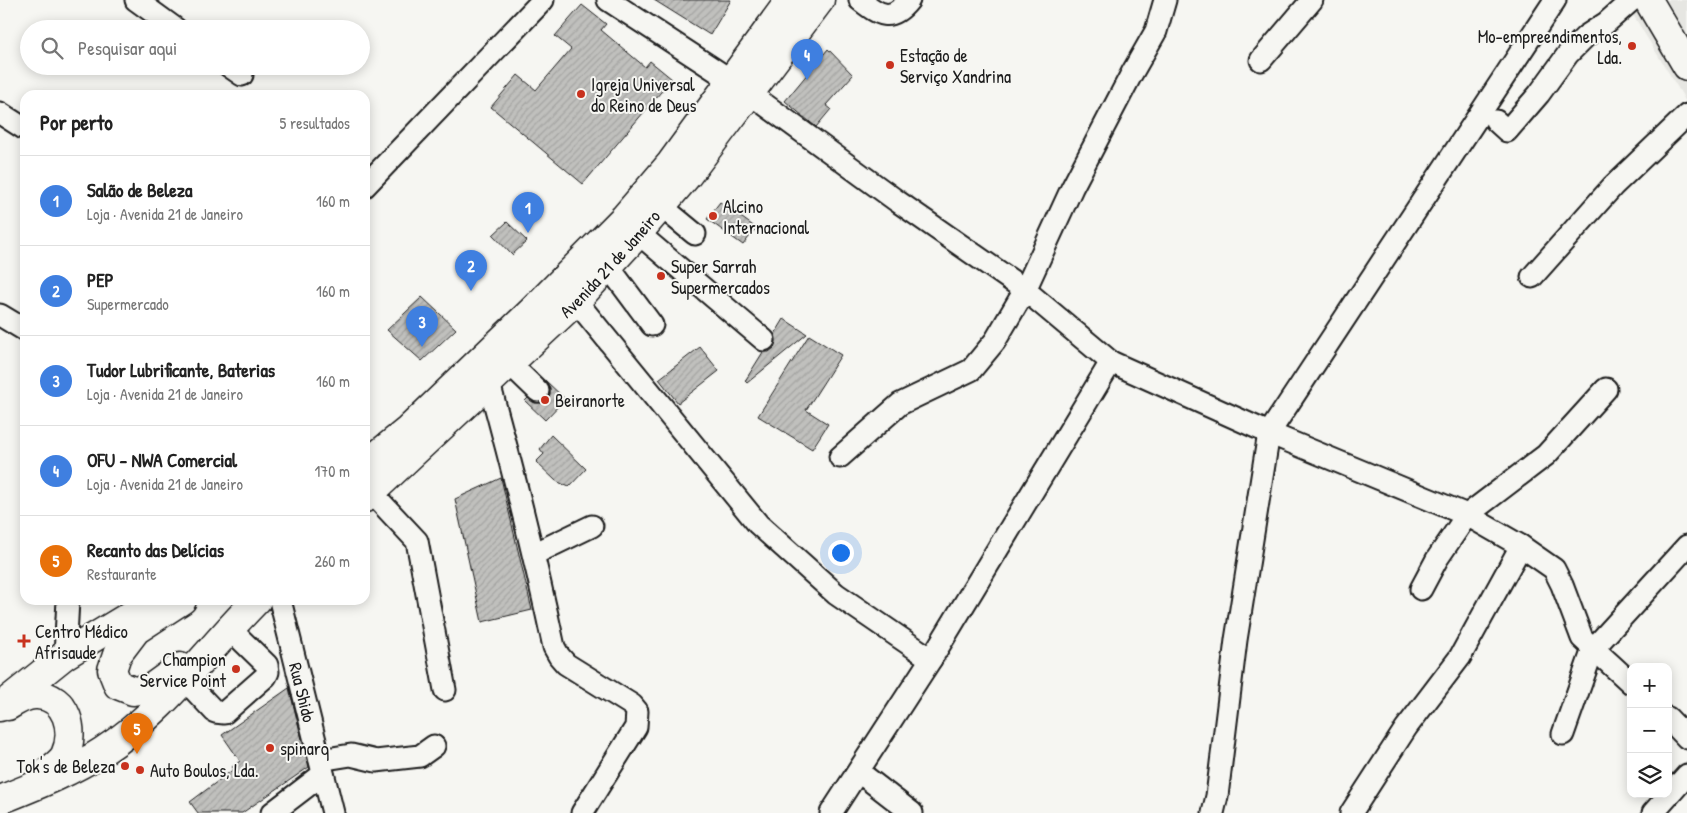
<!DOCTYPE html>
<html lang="pt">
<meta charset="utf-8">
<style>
:root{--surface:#fff;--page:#f6f6f6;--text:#222;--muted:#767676;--line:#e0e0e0;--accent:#c8321e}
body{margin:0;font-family:"Patrick Hand",sans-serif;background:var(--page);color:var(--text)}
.controls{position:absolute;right:15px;bottom:15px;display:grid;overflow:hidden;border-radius:10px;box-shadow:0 2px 12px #0003}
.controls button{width:45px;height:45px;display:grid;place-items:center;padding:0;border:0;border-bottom:1px solid var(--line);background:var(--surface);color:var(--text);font:25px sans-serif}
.you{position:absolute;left:840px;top:552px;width:18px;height:18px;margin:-12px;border:4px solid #fff;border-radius:50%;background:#1a73e8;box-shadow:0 0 0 8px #1a73e833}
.badge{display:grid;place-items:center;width:32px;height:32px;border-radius:50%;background:var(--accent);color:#fff;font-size:16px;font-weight:700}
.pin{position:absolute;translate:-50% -41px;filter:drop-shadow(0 1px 2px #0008)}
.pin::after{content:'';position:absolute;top:26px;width:18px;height:15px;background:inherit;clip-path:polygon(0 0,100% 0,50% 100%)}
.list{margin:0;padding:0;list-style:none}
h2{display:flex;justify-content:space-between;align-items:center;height:65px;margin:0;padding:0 20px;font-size:21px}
h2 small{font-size:16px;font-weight:400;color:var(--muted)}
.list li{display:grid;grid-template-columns:32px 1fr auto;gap:15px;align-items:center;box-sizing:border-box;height:90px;padding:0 20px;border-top:1px solid var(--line)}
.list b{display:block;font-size:19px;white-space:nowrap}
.list p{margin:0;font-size:16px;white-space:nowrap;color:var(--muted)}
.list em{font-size:16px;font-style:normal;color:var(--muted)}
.icon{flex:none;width:28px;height:28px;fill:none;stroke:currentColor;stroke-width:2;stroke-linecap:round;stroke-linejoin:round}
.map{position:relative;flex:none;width:1687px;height:813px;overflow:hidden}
.search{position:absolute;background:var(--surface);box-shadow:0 2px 12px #0003;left:20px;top:20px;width:350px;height:55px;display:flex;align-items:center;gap:12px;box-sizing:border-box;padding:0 18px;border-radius:28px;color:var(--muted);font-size:19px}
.panel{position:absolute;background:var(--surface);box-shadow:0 2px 12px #0003;left:20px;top:90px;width:350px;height:515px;border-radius:15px}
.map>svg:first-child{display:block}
.built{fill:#e6e6e2}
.building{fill:url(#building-hatch);stroke:#1c1c1c}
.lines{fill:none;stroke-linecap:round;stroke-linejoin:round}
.minor-casing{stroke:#1c1c1c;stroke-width:25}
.major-casing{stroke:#1c1c1c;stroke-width:31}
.minor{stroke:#f6f6f2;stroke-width:21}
.major{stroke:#f6f6f2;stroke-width:28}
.poi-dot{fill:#c8321e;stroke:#f6f6f2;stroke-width:2}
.labels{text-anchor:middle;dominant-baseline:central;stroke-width:4;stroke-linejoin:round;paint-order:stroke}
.poi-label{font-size:18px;fill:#1c1c1c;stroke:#f6f6f2;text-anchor:start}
.street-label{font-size:18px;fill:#1c1c1c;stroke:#f6f6f2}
</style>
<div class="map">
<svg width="1687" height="813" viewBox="0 0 1687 813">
<defs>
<pattern id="building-hatch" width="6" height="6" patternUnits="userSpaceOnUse" patternTransform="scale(1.25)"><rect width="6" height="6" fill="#c0c0bd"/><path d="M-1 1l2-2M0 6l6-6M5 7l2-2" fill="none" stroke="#a4a4a2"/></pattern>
</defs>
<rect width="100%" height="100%" fill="#f6f6f2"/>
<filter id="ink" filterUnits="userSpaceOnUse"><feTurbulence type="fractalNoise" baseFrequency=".02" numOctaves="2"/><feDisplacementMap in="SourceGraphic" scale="10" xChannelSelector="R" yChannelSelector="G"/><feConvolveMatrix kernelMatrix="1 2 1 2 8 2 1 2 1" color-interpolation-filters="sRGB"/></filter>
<g filter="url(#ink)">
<!-- built -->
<path class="built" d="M1624 0H1687V104L1681 93Z"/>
<!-- building -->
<path class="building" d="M654 0H731L710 35Z
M582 5 606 24 601 30 645 67 650 61 672 79 583 184 491 107 518 75 536 90 571 49 555 36Z
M828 49 853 75 826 105 831 109 816 127 785 101Z
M720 202 756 228 743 245 707 219Z
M507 222 527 241 512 255 493 235Z
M422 297 456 329 422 361 387 330Z
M784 319 807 334 747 383 745 381 763 352H769L774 348 776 342 775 334Z
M809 335 841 355 806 410 828 424 812 449 758 416Z
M700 347 719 371 678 403 659 379Z
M545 380 565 399 545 420 525 401 528 398 535 403H541L547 400 550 394V388Z
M551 435 586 469 569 487 556 481 536 462 544 454 540 449Z
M501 478 532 610 482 622 455 499Z
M289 688 309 767 242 813H198L190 802 234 769 232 767 240 761 222 735Z"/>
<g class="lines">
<!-- minor casing -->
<g class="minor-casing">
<g id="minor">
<path d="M136 0 176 29"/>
<path d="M608 0 732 81"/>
<path d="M860 0C879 15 891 23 909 0"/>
<path d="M1261 60 1312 0"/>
<path d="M229 66 242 75"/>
<path d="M749 93 897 201 1025 290 1111 362 1269 433 1467 515 1521 546 1554 569 1562 585 1582 638 1631 683"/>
<path d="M0 113 25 129"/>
<path d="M1496 121 1507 131 1539 94 1568 54 1586 36 1606 23 1632 0"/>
<path d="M365 186 543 0"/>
<path d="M661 206 695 234"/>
<path d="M638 233 764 340"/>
<path d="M608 266 652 325"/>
<path d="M1532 277 1613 186 1687 115"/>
<path d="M576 301 758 524 836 594 931 659"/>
<path d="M0 315 25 330"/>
<path d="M509 363 538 391"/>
<path d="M489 383C513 470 535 558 554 647L559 656 566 664 632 705 637 711 636 727 582 813"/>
<path d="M840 457 900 404 971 370 995 341 1025 290 1072 188 1132 73 1156 31 1165 0"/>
<path d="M371 492 417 541 445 690"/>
<path d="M534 554 592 526"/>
<path d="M1421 589 1437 559 1467 515 1546 455 1606 389"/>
<path id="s1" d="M280 600 333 813"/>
<path d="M65 655 68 600"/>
<path d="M184 679 215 712 224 713 266 676 268 672 267 665 230 629"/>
<path d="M1668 718 1687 738"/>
<path d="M1563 734 1593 649 1687 546"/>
<path d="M320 760 351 755 376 761 420 756 434 746"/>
<path d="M859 772 912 813"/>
<path d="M272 813 323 774"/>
<path d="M831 813 931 659 1111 362"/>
<path d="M1213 813 1217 796 1236 640 1269 433 1555 0"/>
<path d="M1351 813 1406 728 1460 657 1521 546"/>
<path d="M1653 813 1687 775"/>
</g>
</g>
<!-- major casing -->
<g class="major-casing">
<g id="major">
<path d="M1648 0 1687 66"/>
<path d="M365 465 408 430 532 311 624 218 671 163 790 0"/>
<path id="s2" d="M365 498 576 301 633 239 687 176 820 0"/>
<path d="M180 667 151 688 133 691 118 685 112 670 117 655 136 630 182 600"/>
<path d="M8 706C16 701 26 694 37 695 67 696 76 731 65 755 61 763 49 770 42 776"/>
<path d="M0 707 65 655 151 603"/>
<path d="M0 800C35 786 71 772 103 751 164 712 206 651 257 600"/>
</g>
</g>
<!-- minor -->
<use href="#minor" class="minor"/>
<!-- major -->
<use href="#major" class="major"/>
</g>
</g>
<!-- markers -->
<g class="poi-dot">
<circle cx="1632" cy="46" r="5"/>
<circle cx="890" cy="65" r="5"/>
<circle cx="581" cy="94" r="5"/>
<circle cx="713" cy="216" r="5"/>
<circle cx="661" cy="276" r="5"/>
<circle cx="545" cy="400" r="5"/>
<path d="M21.5 633.5h5v5h5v5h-5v5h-5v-5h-5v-5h5z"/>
<circle cx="236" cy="669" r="5"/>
<circle cx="270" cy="748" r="5"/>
<circle cx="125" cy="766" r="5"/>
<circle cx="140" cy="770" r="5"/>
</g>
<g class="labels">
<!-- poi labels -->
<g class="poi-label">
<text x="1622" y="36" text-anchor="end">Mo-empreendimentos,<tspan x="1622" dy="21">Lda.</tspan></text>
<text x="900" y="55">Estação de<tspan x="900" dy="21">Serviço Xandrina</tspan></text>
<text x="591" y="84">Igreja Universal<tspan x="591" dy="21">do Reino de Deus</tspan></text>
<text x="723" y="206">Alcino<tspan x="723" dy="21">Internacional</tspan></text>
<text x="671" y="266">Super Sarrah<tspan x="671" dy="21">Supermercados</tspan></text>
<text x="555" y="400">Beiranorte</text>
<text x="35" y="631">Centro Médico<tspan x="35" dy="21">Afrisaude</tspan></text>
<text x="226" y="659" text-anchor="end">Champion<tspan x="226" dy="21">Service Point</tspan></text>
<text x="280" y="748">spinarq</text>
<text x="115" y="766" text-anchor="end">Tok's de Beleza</text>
<text x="150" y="770">Auto Boulos, Lda.</text>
</g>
<!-- street labels -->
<g class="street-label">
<text stroke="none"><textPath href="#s2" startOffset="339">Avenida 21 de Janeiro</textPath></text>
<text stroke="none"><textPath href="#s1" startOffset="95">Rua Shido</textPath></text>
</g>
</g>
</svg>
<div class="controls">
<button>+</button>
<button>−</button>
<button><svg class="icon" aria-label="layers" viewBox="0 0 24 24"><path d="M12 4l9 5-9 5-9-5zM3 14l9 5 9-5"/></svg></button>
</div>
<div class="you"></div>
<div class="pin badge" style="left:528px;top:233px;background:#3f7fe0">1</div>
<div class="pin badge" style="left:471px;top:291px;background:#3f7fe0">2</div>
<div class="pin badge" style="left:422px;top:347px;background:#3f7fe0">3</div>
<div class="pin badge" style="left:807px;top:80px;background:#3f7fe0">4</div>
<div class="pin badge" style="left:137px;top:754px;background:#e8710a">5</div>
<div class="search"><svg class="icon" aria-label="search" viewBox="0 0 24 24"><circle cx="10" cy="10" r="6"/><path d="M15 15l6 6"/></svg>Pesquisar aqui</div>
<section class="panel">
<h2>Por perto<small>5 resultados</small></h2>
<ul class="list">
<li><span class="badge" style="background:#3f7fe0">1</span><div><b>Salão de Beleza</b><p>Loja · Avenida 21 de Janeiro</p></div><em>160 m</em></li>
<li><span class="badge" style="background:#3f7fe0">2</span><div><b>PEP</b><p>Supermercado</p></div><em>160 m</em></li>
<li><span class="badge" style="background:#3f7fe0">3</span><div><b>Tudor Lubrificante, Baterias</b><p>Loja · Avenida 21 de Janeiro</p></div><em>160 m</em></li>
<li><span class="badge" style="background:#3f7fe0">4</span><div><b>OFU - NWA Comercial</b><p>Loja · Avenida 21 de Janeiro</p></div><em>170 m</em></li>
<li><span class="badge" style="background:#e8710a">5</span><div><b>Recanto das Delícias</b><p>Restaurante</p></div><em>260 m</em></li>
</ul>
</section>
</div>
